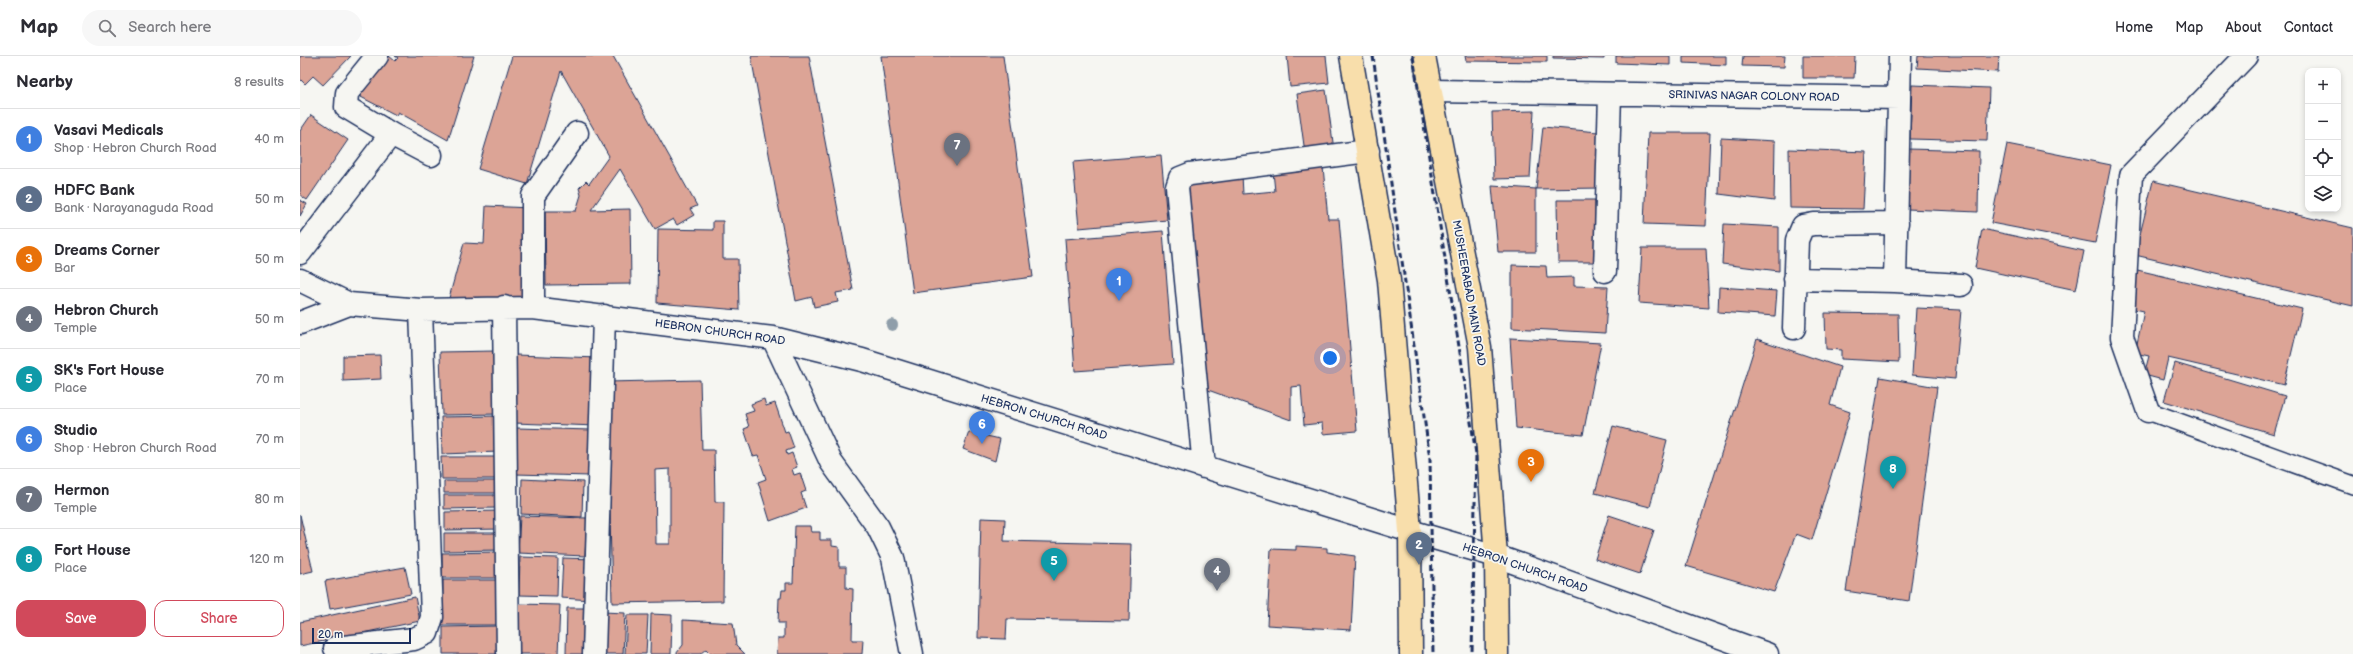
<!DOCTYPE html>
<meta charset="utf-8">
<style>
:root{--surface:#fff;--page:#f7f7f7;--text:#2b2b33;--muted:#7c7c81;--line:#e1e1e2;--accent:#d1495b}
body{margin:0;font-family:"Balsamiq Sans",sans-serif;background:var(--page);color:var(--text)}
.controls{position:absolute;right:12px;top:12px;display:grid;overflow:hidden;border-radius:8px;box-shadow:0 2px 6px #0003}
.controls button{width:36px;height:36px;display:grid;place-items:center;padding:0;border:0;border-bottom:1px solid var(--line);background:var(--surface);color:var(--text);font:20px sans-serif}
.scale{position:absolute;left:12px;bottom:10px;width:99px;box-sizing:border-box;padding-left:4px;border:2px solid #1b2f5e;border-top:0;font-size:11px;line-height:14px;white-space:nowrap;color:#1b2f5e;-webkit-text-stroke:3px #f6f6f2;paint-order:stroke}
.you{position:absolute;left:1030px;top:302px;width:14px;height:14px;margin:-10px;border:3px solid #fff;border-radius:50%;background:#1a73e8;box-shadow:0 0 0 6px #1a73e833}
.badge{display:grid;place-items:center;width:26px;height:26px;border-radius:50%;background:var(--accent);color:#fff;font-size:13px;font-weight:700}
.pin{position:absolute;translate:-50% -33px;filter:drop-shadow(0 1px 2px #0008)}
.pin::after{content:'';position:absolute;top:21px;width:14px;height:12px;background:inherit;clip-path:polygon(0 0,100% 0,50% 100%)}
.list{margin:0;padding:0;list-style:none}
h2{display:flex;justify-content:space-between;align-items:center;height:52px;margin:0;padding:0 16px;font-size:17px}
h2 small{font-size:13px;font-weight:400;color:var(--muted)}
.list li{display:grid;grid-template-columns:26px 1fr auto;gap:12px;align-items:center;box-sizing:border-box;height:60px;padding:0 16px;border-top:1px solid var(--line)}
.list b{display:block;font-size:15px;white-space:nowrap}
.list p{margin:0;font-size:13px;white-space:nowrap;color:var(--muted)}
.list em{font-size:13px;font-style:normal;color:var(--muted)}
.actions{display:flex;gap:8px;padding:12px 16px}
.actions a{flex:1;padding:9px 0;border:1px solid var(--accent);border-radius:12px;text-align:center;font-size:14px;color:var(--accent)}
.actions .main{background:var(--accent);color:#fff}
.icon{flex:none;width:22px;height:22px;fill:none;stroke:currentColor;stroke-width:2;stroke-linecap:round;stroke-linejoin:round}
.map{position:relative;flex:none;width:2053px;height:598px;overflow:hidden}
header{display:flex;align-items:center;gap:24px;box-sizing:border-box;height:56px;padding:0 20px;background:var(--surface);border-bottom:1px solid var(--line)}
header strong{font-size:19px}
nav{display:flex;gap:22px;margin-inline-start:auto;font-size:14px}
.search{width:280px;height:36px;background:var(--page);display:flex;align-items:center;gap:10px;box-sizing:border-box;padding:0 14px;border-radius:22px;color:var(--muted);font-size:15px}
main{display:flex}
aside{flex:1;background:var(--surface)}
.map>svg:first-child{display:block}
.building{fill:#dca496;stroke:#1b2f5e;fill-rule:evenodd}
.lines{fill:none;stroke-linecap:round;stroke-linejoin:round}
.lane-casing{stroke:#1b2f5e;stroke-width:20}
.street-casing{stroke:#1b2f5e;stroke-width:25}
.primary-casing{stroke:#1b2f5e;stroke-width:25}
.lane{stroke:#f6f6f2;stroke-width:17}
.street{stroke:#f6f6f2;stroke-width:22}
.primary{stroke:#f8deab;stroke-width:22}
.rail{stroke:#1b2f5e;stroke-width:3;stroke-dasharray:6 3;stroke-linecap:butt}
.tree{fill:#8f9eaa}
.labels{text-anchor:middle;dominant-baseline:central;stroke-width:3.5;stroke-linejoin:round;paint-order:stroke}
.street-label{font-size:11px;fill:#1b2f5e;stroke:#f6f6f2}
</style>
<header>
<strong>Map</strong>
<div class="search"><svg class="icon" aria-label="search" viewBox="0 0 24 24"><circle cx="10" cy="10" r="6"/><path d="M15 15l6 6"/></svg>Search here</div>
<nav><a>Home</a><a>Map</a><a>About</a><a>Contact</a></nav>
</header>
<main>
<aside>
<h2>Nearby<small>8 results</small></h2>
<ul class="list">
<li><span class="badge" style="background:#3f7fe0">1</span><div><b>Vasavi Medicals</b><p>Shop · Hebron Church Road</p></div><em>40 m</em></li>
<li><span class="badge" style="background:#5c6f8a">2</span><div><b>HDFC Bank</b><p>Bank · Narayanaguda Road</p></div><em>50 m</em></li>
<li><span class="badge" style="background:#e8710a">3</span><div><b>Dreams Corner</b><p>Bar</p></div><em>50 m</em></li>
<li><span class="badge" style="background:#6b7280">4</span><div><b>Hebron Church</b><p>Temple</p></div><em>50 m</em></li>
<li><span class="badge" style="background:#0f9aa8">5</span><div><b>SK's Fort House</b><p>Place</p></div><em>70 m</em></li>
<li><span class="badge" style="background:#3f7fe0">6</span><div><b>Studio</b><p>Shop · Hebron Church Road</p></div><em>70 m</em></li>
<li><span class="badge" style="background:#6b7280">7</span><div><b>Hermon</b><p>Temple</p></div><em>80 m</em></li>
<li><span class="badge" style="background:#0f9aa8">8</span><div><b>Fort House</b><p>Place</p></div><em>120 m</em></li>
</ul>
<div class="actions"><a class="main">Save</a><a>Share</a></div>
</aside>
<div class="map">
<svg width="2053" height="598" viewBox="0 0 2053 598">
<rect width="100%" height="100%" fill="#f6f6f2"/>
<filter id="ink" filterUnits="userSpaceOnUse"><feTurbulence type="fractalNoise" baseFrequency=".025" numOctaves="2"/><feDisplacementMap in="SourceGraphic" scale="8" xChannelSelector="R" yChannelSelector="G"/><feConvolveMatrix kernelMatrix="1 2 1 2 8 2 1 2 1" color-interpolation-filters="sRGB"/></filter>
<g filter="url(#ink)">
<!-- building -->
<path class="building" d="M0 0H51L23 29 13 20 5 28 0 23Z
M83 0H89L95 5 98 2 95 0H174L148 84 98 56 96 59 55 38Z
M212 0H313L397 150 390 153 394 159 377 169 373 163 355 173 320 113 291 154 330 153 331 228 246 229 245 155H276L281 139 279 132 286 125 289 128 309 100 261 15 227 128 178 113Z
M451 0H509L553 234 536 237 538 246 514 251 512 241 496 245Z
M581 0H703L733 221 613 237Z
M987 0H1026L1029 27 990 31Z
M1165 0H1247V6L1166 5Z
M1253 0H1304V3L1253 2Z
M1316 0H1370V9L1316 7Z
M1383 0H1426V9L1383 7Z
M1443 0H1485L1484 11 1442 10Z
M1503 0H1555L1554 22H1503Z
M1618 0H1699L1698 16 1617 12Z
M1612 29 1689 32 1687 85 1610 83Z
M1026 34 1034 94 1005 97 997 38Z
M1234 55 1230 122 1194 123 1192 56Z
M11 59 48 84 7 144 0 139V75Z
M1243 71 1298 76 1301 132 1236 133Z
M1348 77H1410L1406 170 1344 168Z
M1421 82 1475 85 1474 145 1419 138Z
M1707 88 1811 109 1795 187 1691 167Z
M1489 93 1566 96 1563 153 1490 152Z
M1608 93 1679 95 1678 156 1607 153Z
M861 99 867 164 779 172 773 106Z
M1023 111 1028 163H1039L1057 375 1023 378 1022 367 1004 369 1001 330 991 331V364L908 334 884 124 942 119 943 138 975 135 973 116Z
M1853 125 2053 172V250L1835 199Z
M1192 130 1236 133V196H1198Z
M0 144 7 148 0 160Z
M1257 144H1295L1296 206H1258Z
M186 150 230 152 225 246 149 242 164 187 184 188Z
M413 165H423V203H438L439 254 357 247 358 173 413 174Z
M1424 168 1479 171V215L1422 208Z
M1682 173 1784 195 1776 234 1675 212Z
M863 175 873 308 775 315 765 183Z
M1342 192H1406L1409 252 1339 247Z
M1212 209 1246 210 1247 222 1274 221V230L1308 231 1305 277 1212 272Z
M1829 212 2002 253 1984 329 1868 302 1863 324 1844 319 1849 300 1835 297 1844 255 1820 250Z
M1419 231 1477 235 1475 260 1418 256Z
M1616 252 1661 254 1655 323 1612 319Z
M1525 257 1598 258 1599 306 1541 303V294L1526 293Z
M1210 282 1301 287 1283 379 1216 372Z
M1457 283 1540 311 1530 349 1550 356 1512 484 1496 478 1474 536 1386 510Z
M195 295 197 358 142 359 140 296Z
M80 299 81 323 43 325V300Z
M216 299 299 302 297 370 214 367Z
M1875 307 1985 340 1974 378 1864 345Z
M1580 321 1637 331 1609 545 1546 535Z
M400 324 402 394H414L415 446H424L423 545 312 547 307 326ZM370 413V488H356L355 414Z
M464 343 466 350 475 347 485 376 488 375 494 392 486 395 487 399 492 397 497 411 492 413 494 419 500 417 506 435 501 437 506 452 470 465 458 426 466 423 458 399 453 400 444 373 449 371 445 358 454 355 451 348Z
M199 360V396L142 398 141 361Z
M1313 370 1367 384 1350 451 1295 437Z
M217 372 291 374 290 420 215 418Z
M669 376 700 383 695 405 663 393Z
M141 401H197V423H142Z
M222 423 283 426 282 461 221 458Z
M144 425H196V437H144Z
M144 439H196V452L144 453Z
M200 455V473L145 474V456Z
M0 459 13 515 0 518Z
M1309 459 1354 474 1340 518 1295 503Z
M220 460 287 462 285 500 218 497Z
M681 462 705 463 704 485 831 488 829 565 707 563 706 583 678 582Z
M495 470H510L511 476H520V484H532V490L539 491V511H546V532L553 533 552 584H563L562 598H477L478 582H484V567H478L479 542H481L482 534H486V527H493Z
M144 477H199V494L144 495Z
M996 490 1027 492V496L1055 500 1051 574 967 569 971 493 996 494Z
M201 496V522H142V497Z
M220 501 258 502 257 540 219 539Z
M263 502 294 503 292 544 261 542Z
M105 511 111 538 30 553 25 525Z
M143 524H202V569H142Z
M115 541 120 565 0 590V566Z
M218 548 260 549 258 598H217Z
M267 552H292L291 598H266Z
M303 556 325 557 323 598H301Z
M351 558 372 559 371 598H350Z
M327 559H348L346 598H325Z
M383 564 433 567 436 589 445 598H411L406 593 400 598H376L383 589Z
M198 570V598H143V571Z"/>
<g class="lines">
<!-- lane casing -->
<g class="lane-casing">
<path id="lane" d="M1848 355 2053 429"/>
</g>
<!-- street casing -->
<g class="street-casing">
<path id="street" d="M1600 0 1595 225 1661 229
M1132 35 1599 42
M91 78 131 99
M0 197 91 78 46 51 47 37 77 0
M1305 215 1310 38
M1495 223 1595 225
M0 224 49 248
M204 251 208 598
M233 252V140L277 77
M0 267 49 248 121 254 233 252 473 282 562 304 1110 475 1196 500 1467 598
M1494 272 1497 184 1503 170 1514 168 1597 167
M473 282 531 406 578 471 593 502 612 598
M1848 355 1822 281 1831 119 1946 0
M904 411 877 131 880 122 890 118 1068 95
M35 592 114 583 127 577 132 561 121 254
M294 598 304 260"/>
</g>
<!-- primary casing -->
<g class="primary-casing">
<path id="primary" d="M1051 0 1089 224 1110 475 1111 598
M1124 0 1180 291 1196 500 1197 598"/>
</g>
<!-- lane -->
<use href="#lane" class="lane"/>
<!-- street -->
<use href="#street" class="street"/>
<!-- primary -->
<use href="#primary" class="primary"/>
<!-- rail -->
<path class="rail" d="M1073 0 1130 403 1133 598
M1113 0 1176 398 1172 598"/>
</g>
<!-- trees -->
<circle class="tree" cx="592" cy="269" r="6"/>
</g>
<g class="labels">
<!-- street labels -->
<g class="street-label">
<text transform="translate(1454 40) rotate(1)">SRINIVAS NAGAR COLONY ROAD</text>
<text transform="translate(1169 237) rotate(80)">MUSHEERABAD MAIN ROAD</text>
<text transform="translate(420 276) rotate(8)">HEBRON CHURCH ROAD</text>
<text transform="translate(744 361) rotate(17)">HEBRON CHURCH ROAD</text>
<text transform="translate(1225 512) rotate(19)">HEBRON CHURCH ROAD</text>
</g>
</g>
</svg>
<div class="controls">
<button>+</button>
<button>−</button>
<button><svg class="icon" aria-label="locate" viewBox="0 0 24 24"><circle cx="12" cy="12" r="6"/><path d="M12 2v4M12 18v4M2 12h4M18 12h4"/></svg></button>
<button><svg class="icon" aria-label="layers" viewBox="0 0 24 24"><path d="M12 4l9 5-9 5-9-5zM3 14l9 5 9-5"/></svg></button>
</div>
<div class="scale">20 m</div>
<div class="you"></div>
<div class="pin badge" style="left:819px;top:245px;background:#3f7fe0">1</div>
<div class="pin badge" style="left:1119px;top:509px;background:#5c6f8a">2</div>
<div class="pin badge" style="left:1231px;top:426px;background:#e8710a">3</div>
<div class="pin badge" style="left:917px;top:535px;background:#6b7280">4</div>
<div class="pin badge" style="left:754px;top:525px;background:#0f9aa8">5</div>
<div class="pin badge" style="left:682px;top:388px;background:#3f7fe0">6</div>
<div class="pin badge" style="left:657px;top:110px;background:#6b7280">7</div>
<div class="pin badge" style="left:1593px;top:433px;background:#0f9aa8">8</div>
</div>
</main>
